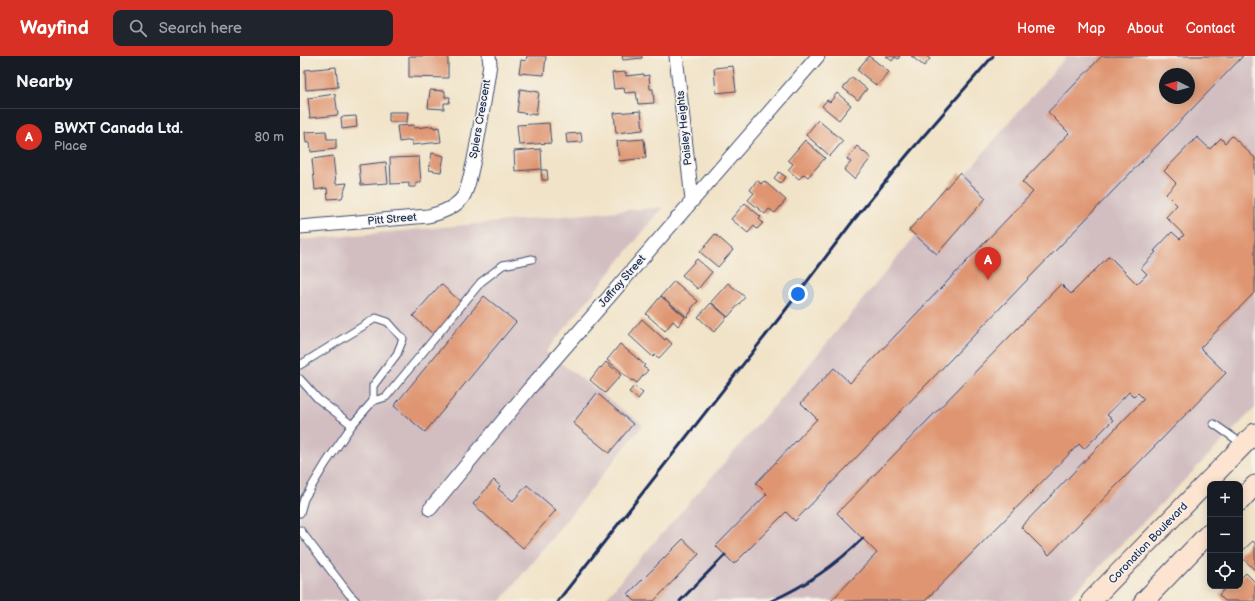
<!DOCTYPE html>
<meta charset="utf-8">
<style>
:root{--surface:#171b24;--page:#20242c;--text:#f1f3f6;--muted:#9ea1a6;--line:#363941;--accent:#d93025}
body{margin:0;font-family:"Balsamiq Sans",sans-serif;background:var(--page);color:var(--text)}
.controls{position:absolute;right:12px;bottom:12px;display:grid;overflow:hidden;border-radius:8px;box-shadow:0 2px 10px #0003}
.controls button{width:36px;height:36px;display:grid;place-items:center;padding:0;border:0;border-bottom:1px solid var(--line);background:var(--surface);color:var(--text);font:20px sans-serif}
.compass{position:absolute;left:859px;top:12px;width:36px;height:36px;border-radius:50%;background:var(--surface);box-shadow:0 2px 10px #0003;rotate:275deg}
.you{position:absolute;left:498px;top:238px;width:14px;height:14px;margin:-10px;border:3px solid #fff;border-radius:50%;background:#1a73e8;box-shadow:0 0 0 6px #1a73e833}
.badge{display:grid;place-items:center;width:26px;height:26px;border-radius:50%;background:var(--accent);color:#fff;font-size:13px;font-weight:700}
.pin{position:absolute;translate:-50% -33px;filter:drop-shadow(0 1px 2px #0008)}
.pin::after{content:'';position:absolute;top:21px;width:14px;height:12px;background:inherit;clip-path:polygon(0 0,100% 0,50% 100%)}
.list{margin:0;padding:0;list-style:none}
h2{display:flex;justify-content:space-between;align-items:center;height:52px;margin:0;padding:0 16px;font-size:17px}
h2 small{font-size:13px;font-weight:400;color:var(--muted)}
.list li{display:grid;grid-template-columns:26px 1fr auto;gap:12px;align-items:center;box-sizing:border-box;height:56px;padding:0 16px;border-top:1px solid var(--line)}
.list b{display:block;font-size:15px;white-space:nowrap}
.list p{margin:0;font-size:13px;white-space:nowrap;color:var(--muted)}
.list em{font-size:13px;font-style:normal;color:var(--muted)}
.icon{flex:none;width:22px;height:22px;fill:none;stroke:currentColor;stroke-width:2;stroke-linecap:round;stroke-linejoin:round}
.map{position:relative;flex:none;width:955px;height:545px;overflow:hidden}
header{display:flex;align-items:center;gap:24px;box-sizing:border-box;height:56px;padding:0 20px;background:var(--accent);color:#fff}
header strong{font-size:19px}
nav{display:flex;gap:22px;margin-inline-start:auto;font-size:14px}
.search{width:280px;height:36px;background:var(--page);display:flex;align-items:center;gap:10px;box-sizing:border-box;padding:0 14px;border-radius:8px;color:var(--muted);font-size:15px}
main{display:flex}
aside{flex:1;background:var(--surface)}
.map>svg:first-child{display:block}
.industrial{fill:#d2bec1;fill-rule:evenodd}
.building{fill:#df9571;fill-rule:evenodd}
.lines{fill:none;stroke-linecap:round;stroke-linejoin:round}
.service-casing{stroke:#3b4a6e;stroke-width:9}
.minor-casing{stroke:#3b4a6e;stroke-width:15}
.secondary-casing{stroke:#3b4a6e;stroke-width:21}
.service{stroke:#fff;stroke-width:7}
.minor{stroke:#fff;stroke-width:13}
.secondary{stroke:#fde4d1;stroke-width:19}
.rail{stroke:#1b2f5e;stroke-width:3}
.labels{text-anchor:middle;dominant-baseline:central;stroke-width:3;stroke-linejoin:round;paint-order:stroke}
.street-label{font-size:11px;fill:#1b2f5e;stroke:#f7f3e8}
</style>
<header>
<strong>Wayfind</strong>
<div class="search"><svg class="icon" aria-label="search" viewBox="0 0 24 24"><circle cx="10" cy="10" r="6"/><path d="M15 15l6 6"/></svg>Search here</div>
<nav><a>Home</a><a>Map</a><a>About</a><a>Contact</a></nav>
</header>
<main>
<aside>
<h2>Nearby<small></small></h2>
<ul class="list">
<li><span class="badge">A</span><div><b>BWXT Canada Ltd.</b><p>Place</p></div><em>80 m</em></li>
</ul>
</aside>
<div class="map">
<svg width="955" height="545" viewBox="0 0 955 545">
<rect width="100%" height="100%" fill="#f7f3e8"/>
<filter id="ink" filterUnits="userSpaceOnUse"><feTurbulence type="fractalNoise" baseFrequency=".025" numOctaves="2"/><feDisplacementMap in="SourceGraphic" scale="8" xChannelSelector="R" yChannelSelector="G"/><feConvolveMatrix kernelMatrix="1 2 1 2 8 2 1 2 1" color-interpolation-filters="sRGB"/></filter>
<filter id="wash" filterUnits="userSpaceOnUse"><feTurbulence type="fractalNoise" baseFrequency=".012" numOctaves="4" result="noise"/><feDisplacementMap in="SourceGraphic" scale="16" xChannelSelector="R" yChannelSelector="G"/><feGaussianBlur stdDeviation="0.9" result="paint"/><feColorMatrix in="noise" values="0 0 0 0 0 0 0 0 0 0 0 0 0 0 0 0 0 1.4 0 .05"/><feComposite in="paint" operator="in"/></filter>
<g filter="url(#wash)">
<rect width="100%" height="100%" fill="#f1e3c8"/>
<!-- industrial -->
<path class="industrial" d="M767 0H955V352L766 545H303L495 326 705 71ZM865 18H889V42H865Z
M363 151 246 296 343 369 201 545H0V184Z"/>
<g id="blocks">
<!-- building -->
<path class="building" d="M109 0H148V22L109 21Z
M227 0H246L244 19 219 17 221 4 226 5Z
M322 0H342V2L323 4Z
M569 0 589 16 577 30 557 14Z
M586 0H600L598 3 595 1 592 5Z
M611 0H626L630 3 624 10Z
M802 0H943L495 465 486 456 434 508 416 490 467 438 456 427 517 363 501 347 534 312 550 327 733 136 722 126 769 77 748 56ZM865 18H889V42H865Z
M433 10 436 35 416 37 414 12Z
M36 11 38 31 6 34 5 14Z
M326 16V20L344 18V20L349 19 350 33H353L354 47 338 48 336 36 325 37 324 32 314 33 312 17Z
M552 21 567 33 558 44 543 32Z
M220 33 239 36 236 59 217 56Z
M130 34 145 35V41H150L149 47H144V53L128 52Z
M537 37 551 49 539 64 522 50 527 44 530 46Z
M35 38 38 59 10 62 8 42Z
M341 55 343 74 316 77 314 57Z
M89 56H108L107 66H89Z
M56 60 57 71 42 73 41 61Z
M518 64 543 85 530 100 506 79Z
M249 67 251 87 219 89 217 69Z
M114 69V72L133 70 134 72 139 71 141 86 112 89V84L99 86 97 70Z
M26 75 27 83H36V93L11 96 10 86 6 87 5 76Z
M281 77 282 86 267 87 266 78Z
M932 80 955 102V236L900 292 926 317 749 499 721 471 844 343 838 337 834 341 829 336 807 359 813 364 784 393 779 388 625 545H531L577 497 537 457 761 228 771 238 809 200 837 228 847 218 841 212 856 196 854 195 872 176 880 183 884 179 866 161 877 149 866 138 876 127 864 115 897 81 910 93 921 82 925 87Z
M344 83 346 102 319 105 317 85Z
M505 84 525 102 508 121 504 118 499 123 488 114 493 108 488 104Z
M557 90 571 102 554 123 544 114 551 106 547 103Z
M241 93 242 113 215 115 214 95Z
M132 97 144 100 141 116 129 114Z
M33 100 36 128 47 127 42 142 28 143 27 132 15 134 12 103Z
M119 101 121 127H116V131H109V127L91 128 90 102Z
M86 106 88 127 61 129 59 109Z
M241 114H247L248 124H242Z
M479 116 486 121 480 127 474 122Z
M659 117 686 142 637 198 609 174Z
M457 124 461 128 464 125 486 144 475 157 469 153 465 158 448 144 454 137 450 134Z
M445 147 461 161 459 163 463 167 457 173 454 170 448 177 431 163Z
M415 178 433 194 418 211 400 196Z
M397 203 412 216 398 233 382 219Z
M374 225 398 245 391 253 392 254 387 261 361 240Z
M428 227 445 241 428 261 411 246Z
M141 228 163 248 135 280 113 260Z
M184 240 216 266 125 376 94 350Z
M361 240 385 261 378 270 373 265 365 275 346 258Z
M411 247 427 261 414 276 398 261Z
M342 263 365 284 366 282 372 288 359 302 355 299 353 301 329 279Z
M320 288 345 309 343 311 348 314 337 327 333 324 332 325 307 304Z
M306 306 321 319 305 337 290 324 300 311 301 312Z
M334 330 343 337 338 343 329 336Z
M297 337 333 368 309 397 273 367Z
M194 424 200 430 198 433 213 445 227 429 256 454 223 492 173 448Z
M383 483 399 498 354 545H335L328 538Z
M953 485 955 487V514L940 500V497Z
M946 517 955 526V545H925L919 539 927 530H940V523Z"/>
</g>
</g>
<g filter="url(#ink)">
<use href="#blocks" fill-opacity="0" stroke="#3b4a6e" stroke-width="1"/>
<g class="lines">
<!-- service casing -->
<g class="service-casing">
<path id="service" d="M0 309 76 262 88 266 103 283 97 298 73 330V345
M0 323 18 343 52 369
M914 368 944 389
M0 457 4 443 26 407 52 369 73 345 86 341 181 226 203 209 232 203
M0 474 49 538 56 545"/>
</g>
<!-- minor casing -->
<g class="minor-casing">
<path id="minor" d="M376 0 392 144
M0 171 128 160C141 157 155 152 163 141 169 132 170 119 173 108 180 75 185 41 190 8L189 0
M130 453 229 333 518 0"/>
</g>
<!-- secondary casing -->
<g class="secondary-casing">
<path id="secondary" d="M940 445 955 429
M791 545 955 377
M844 545 910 476"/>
</g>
<!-- service -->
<use href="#service" class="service"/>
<!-- minor -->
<use href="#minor" class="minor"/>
<!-- secondary -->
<use href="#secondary" class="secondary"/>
<!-- rail -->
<path class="rail" d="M258 545 484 256 553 165 608 98 693 0
M380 545 425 499
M471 545C505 530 536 509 563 482"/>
</g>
</g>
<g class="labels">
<!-- street labels -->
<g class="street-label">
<text transform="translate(180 63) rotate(-80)">Spiers Crescent</text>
<text transform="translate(384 72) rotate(-96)">Paisley Heights</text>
<text transform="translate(92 163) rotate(-5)">Pitt Street</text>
<text transform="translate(322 225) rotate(-49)">Jaffray Street</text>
<text transform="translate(848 487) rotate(-46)">Coronation Boulevard</text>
</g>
</g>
</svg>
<div class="controls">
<button>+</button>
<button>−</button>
<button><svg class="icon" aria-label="locate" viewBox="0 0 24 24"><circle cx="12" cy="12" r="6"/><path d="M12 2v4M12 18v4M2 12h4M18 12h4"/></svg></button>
</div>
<svg class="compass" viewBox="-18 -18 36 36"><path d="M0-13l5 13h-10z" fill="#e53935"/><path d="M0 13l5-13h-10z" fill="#9ea1a6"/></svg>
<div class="you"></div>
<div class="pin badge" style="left:688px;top:224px">A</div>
</div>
</main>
